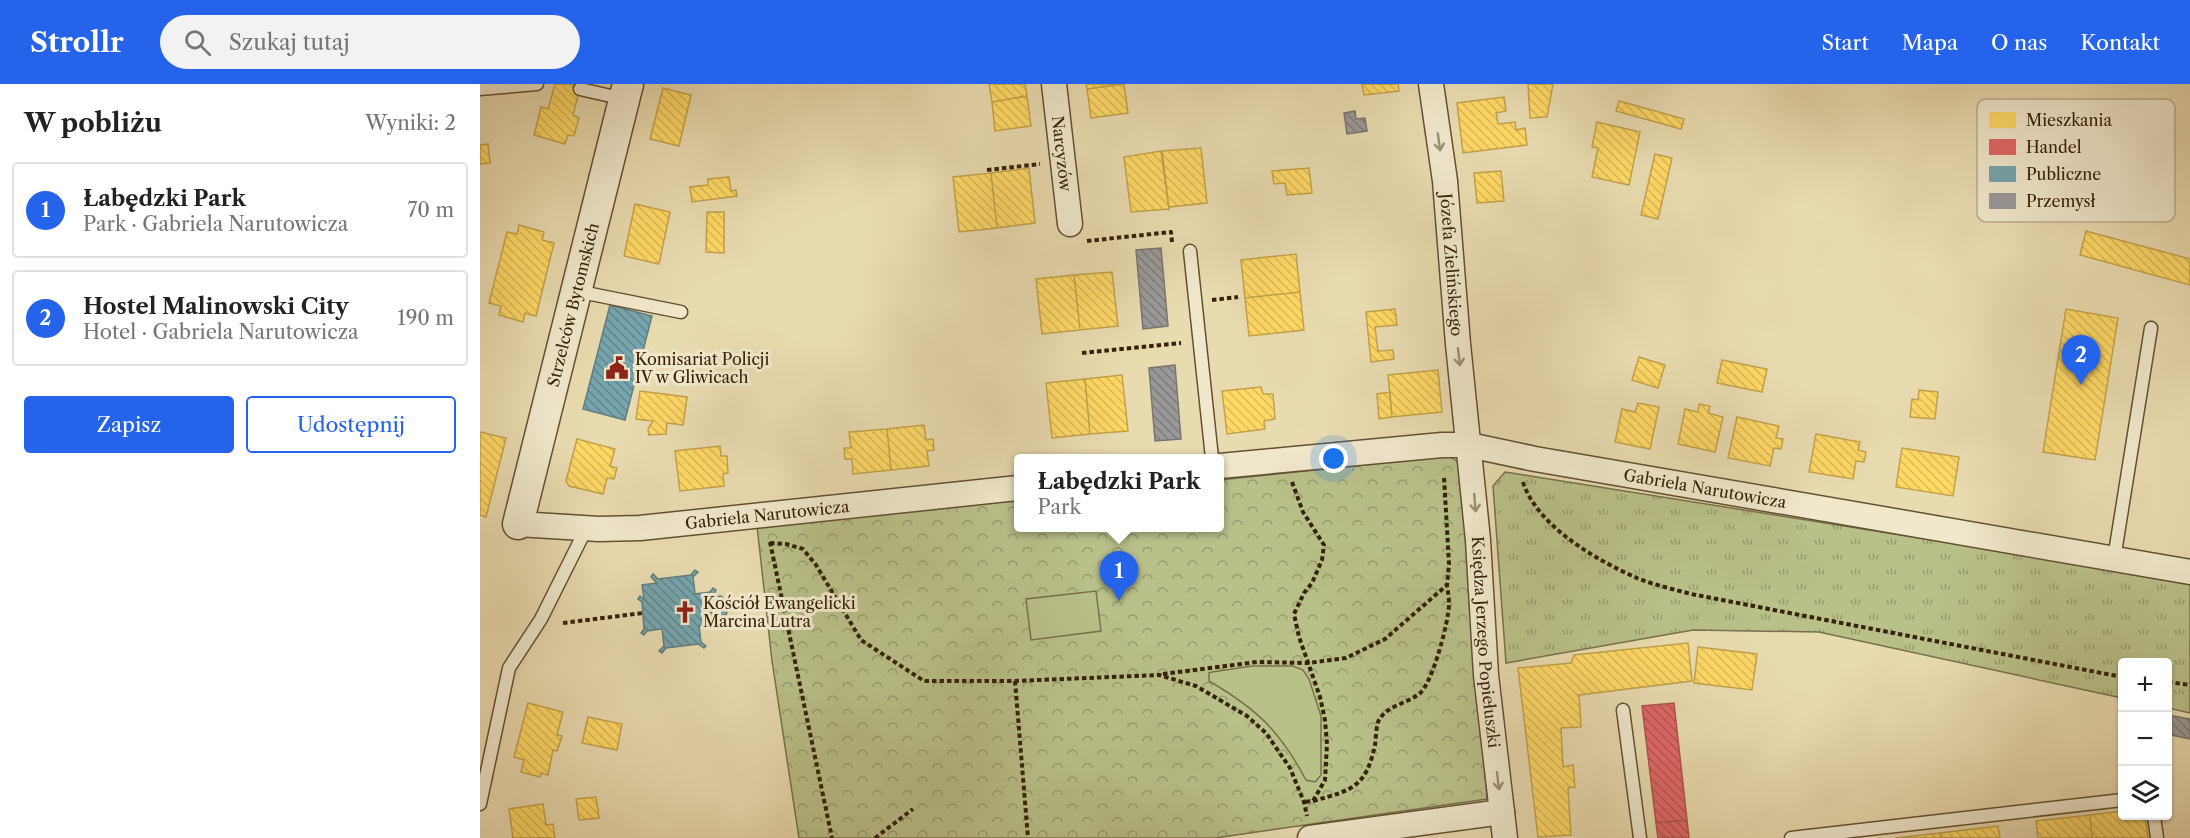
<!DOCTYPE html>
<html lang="pl">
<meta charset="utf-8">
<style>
:root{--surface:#fff;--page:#f2f2f2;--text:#222;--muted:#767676;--line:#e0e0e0;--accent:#2563eb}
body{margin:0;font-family:"Libre Caslon Text",serif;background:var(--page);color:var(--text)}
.controls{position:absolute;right:18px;bottom:18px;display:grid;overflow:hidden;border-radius:6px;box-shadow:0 2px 4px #0004}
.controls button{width:54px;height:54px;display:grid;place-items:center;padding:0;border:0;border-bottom:2px solid var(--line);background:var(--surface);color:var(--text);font:30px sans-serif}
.you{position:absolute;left:854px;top:375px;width:21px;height:21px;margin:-15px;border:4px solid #fff;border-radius:50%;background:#1a73e8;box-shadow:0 0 0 9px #1a73e833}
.badge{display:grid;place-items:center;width:39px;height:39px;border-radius:50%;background:var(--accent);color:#fff;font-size:20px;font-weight:700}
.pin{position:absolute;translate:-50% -50px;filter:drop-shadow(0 2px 3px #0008)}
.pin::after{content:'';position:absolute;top:32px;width:21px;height:18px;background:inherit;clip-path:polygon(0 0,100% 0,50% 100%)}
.popup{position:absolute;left:534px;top:370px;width:210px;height:78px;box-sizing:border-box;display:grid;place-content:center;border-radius:6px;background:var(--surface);filter:drop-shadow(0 2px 4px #0005);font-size:20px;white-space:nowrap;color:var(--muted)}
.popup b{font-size:22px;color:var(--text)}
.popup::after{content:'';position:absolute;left:50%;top:100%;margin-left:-12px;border:12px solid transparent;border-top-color:var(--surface)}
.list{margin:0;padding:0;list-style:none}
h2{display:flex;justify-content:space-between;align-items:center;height:78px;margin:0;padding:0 24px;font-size:26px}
h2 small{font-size:20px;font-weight:400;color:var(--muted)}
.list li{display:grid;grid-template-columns:39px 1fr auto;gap:18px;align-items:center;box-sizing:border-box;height:96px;margin:0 12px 12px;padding:0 12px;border:2px solid var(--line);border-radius:6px}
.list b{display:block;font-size:22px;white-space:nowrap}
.list p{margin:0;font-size:20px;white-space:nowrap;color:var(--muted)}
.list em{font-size:20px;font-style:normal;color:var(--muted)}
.actions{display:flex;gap:12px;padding:18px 24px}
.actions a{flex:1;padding:14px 0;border:2px solid var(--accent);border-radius:6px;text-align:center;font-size:21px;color:var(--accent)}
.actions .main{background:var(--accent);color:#fff}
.icon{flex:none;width:33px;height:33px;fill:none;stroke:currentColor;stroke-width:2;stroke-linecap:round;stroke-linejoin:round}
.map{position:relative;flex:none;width:1710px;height:754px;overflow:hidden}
header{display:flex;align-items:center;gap:36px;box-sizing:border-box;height:84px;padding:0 30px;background:var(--accent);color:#fff}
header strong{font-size:28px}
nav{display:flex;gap:33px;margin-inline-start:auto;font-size:21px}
.search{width:420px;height:54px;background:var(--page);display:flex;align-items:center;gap:15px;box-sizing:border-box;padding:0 21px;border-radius:33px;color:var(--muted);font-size:22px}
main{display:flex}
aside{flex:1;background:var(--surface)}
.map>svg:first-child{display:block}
.grass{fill:url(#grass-tufts);stroke:#777149;stroke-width:1.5}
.park{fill:url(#park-crowns);stroke:#777149;stroke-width:1.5}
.garden{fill:#b9c08a;stroke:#777149;stroke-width:1.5}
.homes{fill:url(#homes-back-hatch);stroke:#c2a24a;stroke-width:1.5}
.shops{fill:url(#shops-back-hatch);stroke:#ad524a;stroke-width:1.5}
.public{fill:url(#public-back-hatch);stroke:#627e7d;stroke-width:1.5}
.industry{fill:url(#industry-back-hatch);stroke:#7b756e;stroke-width:1.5}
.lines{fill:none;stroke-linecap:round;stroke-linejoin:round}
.service-casing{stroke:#625032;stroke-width:15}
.minor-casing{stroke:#625032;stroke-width:27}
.tertiary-casing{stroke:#625032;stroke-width:33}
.path{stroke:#352208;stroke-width:4;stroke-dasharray:4.5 3;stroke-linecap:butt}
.service{stroke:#f1e8cc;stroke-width:12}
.minor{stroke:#f1e8cc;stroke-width:24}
.tertiary{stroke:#f1e8cc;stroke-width:30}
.oneway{stroke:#9c8f74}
.labels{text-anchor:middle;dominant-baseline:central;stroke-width:6;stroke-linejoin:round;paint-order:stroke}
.street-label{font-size:16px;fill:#352208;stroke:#f1e8cc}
.poi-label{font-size:16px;fill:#352208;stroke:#f1e8cc;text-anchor:start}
.key{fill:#f1e8cc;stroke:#b9ad91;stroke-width:1.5}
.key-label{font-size:16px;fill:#352208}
</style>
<header>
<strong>Strollr</strong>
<div class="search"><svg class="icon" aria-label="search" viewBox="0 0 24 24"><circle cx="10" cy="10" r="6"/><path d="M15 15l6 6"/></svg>Szukaj tutaj</div>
<nav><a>Start</a><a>Mapa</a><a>O nas</a><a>Kontakt</a></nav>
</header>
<main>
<aside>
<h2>W pobliżu<small>Wyniki: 2</small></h2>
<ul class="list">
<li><span class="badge">1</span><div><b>Łabędzki Park</b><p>Park · Gabriela Narutowicza</p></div><em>70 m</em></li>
<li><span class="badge">2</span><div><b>Hostel Malinowski City</b><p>Hotel · Gabriela Narutowicza</p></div><em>190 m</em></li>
</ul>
<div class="actions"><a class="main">Zapisz</a><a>Udostępnij</a></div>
</aside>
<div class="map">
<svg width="1710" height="754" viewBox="0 0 1710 754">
<defs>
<pattern id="grass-tufts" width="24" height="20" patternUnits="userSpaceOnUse" patternTransform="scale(1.5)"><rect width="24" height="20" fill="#b9c08a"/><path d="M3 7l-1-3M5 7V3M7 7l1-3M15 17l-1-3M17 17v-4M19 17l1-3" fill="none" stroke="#979c6f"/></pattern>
<pattern id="park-crowns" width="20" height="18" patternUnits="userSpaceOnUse" patternTransform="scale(1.5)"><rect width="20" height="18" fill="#b9c08a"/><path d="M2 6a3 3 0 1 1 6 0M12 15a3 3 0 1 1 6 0" fill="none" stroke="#979c6f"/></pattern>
<pattern id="homes-back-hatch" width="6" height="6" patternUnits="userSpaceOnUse" patternTransform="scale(1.5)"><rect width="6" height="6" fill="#ffd966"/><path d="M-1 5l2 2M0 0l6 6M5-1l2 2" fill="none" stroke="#dbba57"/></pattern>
<pattern id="shops-back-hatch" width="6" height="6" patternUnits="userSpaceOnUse" patternTransform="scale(1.5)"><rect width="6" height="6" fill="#e06666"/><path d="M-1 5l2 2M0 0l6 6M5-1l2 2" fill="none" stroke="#b65452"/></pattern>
<pattern id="public-back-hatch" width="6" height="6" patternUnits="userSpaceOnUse" patternTransform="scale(1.5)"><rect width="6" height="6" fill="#76a5af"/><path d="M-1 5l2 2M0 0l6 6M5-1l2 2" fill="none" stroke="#62868c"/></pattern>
<pattern id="industry-back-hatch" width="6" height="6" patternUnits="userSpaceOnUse" patternTransform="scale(1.5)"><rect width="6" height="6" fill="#999"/><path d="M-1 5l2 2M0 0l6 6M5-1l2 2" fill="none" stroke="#7e7c7b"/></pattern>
</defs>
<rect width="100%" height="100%" fill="#e9dbb0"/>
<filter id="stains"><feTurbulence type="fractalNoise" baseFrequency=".00333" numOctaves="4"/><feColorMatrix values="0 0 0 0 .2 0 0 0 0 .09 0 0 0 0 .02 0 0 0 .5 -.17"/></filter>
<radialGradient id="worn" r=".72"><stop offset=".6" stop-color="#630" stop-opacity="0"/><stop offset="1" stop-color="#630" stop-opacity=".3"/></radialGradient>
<!-- grass -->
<path class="grass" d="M1025 388 1710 497V629L1688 624V578H1642V614L1339 548 1213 546 1026 579 1013 402Z"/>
<!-- park -->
<path class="park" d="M969 372 981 380 1007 715 735 754H319L292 577 277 442 538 416V444H740V396Z"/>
<!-- garden -->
<path class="garden" d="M616 507 621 547 551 556 546 515Z
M772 582H813L823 586 829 595 841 632V691L835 698 826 696C800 647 777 625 729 597V589L732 588Z"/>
<!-- homes -->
<path class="homes" d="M75 0H101L93 31 99 34 94 52 88 51 85 60 54 51 61 23 68 25Z
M509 0H545L547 12 512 18Z
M606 0H641L607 5Z
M644 0 648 29 611 34 607 5Z
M882 0H918L919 7 884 11Z
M1048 0H1073L1067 33 1050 34Z
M183 4 211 11 199 62 170 55Z
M547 12 551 42 515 47 512 18Z
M1024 13 1026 27 1016 29 1018 40 1035 38 1036 46 1045 44 1047 61 983 69 977 19Z
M1139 17 1204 35 1201 45 1136 27Z
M1117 38 1160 48 1149 101 1112 93 1118 64 1112 63Z
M8 60 10 79 0 80V61Z
M721 64 727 119 690 123 689 125 682 67Z
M681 67 689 125 651 128 644 73Z
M1175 70 1192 74 1178 135 1161 131Z
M549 84 555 139 517 144 511 89Z
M829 84 832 109 807 111 805 99 794 100 792 87Z
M1021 87 1024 117 997 119 994 89Z
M511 89 517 144 479 148 473 93Z
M249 93 251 107 256 106 257 112 212 118 210 103 228 101V95Z
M155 120 190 128 179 180 144 172Z
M227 128H244V169L226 168Z
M39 141 64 148 62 156 74 159 56 232 45 229 43 238 19 231 21 222 9 219 27 148 37 150Z
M1606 147 1710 175V201L1600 171Z
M816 170 820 208 765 214 761 176Z
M632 188 638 242 600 246 594 191Z
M594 191 600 246 562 250 556 195Z
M820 208 824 246 769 252 765 214Z
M915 225 917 241 895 243 898 267 913 266 914 275 891 278 886 228Z
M1586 225 1638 234 1615 376 1563 368Z
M1159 273 1185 281 1178 304 1152 296Z
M1242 276 1287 285 1282 308 1237 299Z
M958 286 962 328 912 333 908 291Z
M642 291 648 347 610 350 605 295Z
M605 295 610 350 572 354 566 299Z
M781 303 783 310H793L795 335 784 337 785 345 747 350 742 307Z
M1439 306 1458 308 1455 335 1430 333 1432 315 1438 316Z
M160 307 207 313 203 341 187 339 186 350 169 351 168 345 173 337 156 335Z
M910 308 912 333 899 335 897 310Z
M1158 319 1179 323 1170 365 1135 358 1142 325 1155 328Z
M1219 320 1230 322 1228 329 1243 333 1235 368 1198 360 1205 325 1218 328Z
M1257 333 1299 342 1296 354 1303 355 1301 365 1294 364 1290 382 1248 374Z
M444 341 446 356 453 355 454 366 447 367 449 382 411 386 407 345Z
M407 345 411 386 373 390 372 375H365L364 364H371L369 348Z
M0 348 26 354 6 433 0 431Z
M1336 350 1380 358 1378 366 1386 368 1384 378 1376 377 1373 395 1329 388Z
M97 355 135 365 130 382 137 384 134 395 127 394 123 410 89 402 86 397Z
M240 362 241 372H247L248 389 243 390 244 402 200 407 195 367Z
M1422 364 1479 373 1473 412 1416 403Z
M1208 559 1212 597 1099 611 1101 643 1081 644 1083 683 1093 681 1095 703 1088 704 1091 751 1058 753 1038 584 1091 579 1094 571Z
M1218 563 1277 570 1272 606 1214 599Z
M48 619 83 628 77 651 82 652 77 667 73 666 68 691 61 689 60 693 41 688 44 676 34 673Z
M108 633 142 640 137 666 102 659Z
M116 713 119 734 99 736 96 715Z
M63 720 66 741 73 740 75 754H33L29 725Z
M1642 727V732H1665L1668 754H1612L1610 731Z
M1610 731 1612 754H1558L1556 737Z
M1518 742 1520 754H1461L1460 749Z
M1460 749 1461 754H1415Z"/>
<!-- shops -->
<path class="shops" d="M1194 619 1207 736 1176 739 1162 622Z
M1207 736 1209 754H1178L1176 739Z"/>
<!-- public -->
<path class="public" d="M130 221 172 232 145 336 103 325Z
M215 486 218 488 213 493 215 510 230 508 233 504 236 506 233 513 241 512 247 518 248 527 238 543 235 540 219 542 221 558 226 562 224 564 218 560 186 564 182 569 179 567 184 562 182 545 167 547 164 551 161 549 164 545 162 518 158 515 160 512 164 515 162 501 177 499 171 493 173 490 178 495 211 491Z"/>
<!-- industry -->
<path class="industry" d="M875 27 876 35 885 34 887 47 867 50 864 29Z
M681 164 688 242 663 245 656 166Z
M695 281 701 355 675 357 669 284Z
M1688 631 1710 635V655L1691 651 1688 664Z"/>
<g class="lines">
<!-- service casing -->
<g class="service-casing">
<path id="service" d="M0 5 57 0
M100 5 144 15
M710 167 732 374
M96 207 201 228
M1634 475 1671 244
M1143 626 1160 754
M0 720 29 584 61 535 106 445
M1674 732 1677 754
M1311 754 1642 716"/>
</g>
<!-- minor casing -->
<g class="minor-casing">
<g id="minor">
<path id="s1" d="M574 0 590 140"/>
<path id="s2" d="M951 0 965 97 978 260 998 456 1006 591 1025 754"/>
<path id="s3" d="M740 382 962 361H989L1055 375 1710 488"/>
<path id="s4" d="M38 440 119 445 160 444 538 404"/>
<path d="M830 754 1022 728"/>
</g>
</g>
<!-- tertiary casing -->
<g class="tertiary-casing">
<g id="tertiary">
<path id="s5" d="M38 440 148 0"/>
</g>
</g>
<!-- path -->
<path class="path" d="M507 86 560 80
M607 157 691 148 692 158
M732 216 758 213
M602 269 701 259
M812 398 823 428 844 461 842 476 832 499 824 509 814 530 819 553 840 613 845 636 847 660 845 696 833 717 824 718
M1043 398C1057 442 1116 476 1157 494 1174 501 1193 505 1211 510L1642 593
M290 458 352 754
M290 459 306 460 323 465 336 481 381 556 444 597H535L679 591 716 602 767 632 786 649 810 684 824 718 827 732
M83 539 163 529
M683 590 777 578 828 579 866 574 905 555 967 501 969 480 964 393
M535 597 548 754
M1688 598 1710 601
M833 717C873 706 886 703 895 661 896 654 896 645 898 638 905 622 926 620 939 610 952 601 969 537 969 520 969 514 968 508 967 502
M395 754 433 725"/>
<!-- service -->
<use href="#service" class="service"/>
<!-- minor -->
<use href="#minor" class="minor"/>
<!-- tertiary -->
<use href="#tertiary" class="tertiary"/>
</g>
<!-- one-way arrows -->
<defs><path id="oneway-shaft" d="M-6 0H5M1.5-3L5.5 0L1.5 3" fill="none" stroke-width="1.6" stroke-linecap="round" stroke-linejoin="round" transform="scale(1.5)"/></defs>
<g class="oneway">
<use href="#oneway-shaft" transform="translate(959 58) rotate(82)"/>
<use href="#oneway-shaft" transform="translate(979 273) rotate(83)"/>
<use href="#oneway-shaft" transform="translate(995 419) rotate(85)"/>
<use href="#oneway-shaft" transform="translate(1018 697) rotate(83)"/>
</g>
<!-- icons -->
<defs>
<g id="civic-bare" transform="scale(1.8)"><path d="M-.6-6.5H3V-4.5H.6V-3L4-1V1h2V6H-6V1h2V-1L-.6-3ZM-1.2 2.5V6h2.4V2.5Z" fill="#8f2418" stroke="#f1e8cc" stroke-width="2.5" paint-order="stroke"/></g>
<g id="church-bare" transform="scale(1.8)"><path d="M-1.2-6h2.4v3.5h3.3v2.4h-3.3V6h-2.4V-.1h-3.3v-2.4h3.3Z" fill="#8f2418" stroke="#f1e8cc" stroke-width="2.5" paint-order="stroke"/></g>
</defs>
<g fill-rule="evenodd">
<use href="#civic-bare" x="137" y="284"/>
<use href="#church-bare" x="205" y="528"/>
</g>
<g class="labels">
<!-- street labels -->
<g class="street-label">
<text stroke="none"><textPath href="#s1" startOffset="70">Narcyzów</textPath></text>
<text stroke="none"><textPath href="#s2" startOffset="182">Józefa Zielińskiego</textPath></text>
<text stroke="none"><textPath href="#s5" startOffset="226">Strzelców Bytomskich</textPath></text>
<text stroke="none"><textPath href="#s3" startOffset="490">Gabriela Narutowicza</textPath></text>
<text stroke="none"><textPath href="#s4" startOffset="250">Gabriela Narutowicza</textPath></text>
<text stroke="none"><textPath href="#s2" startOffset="561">Księdza Jerzego Popiełuszki</textPath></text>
</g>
<!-- poi labels -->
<g class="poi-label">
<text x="155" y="275">Komisariat Policji<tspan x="155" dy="18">IV w Gliwicach</tspan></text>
<text x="223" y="519">Kościół Ewangelicki<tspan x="223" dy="18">Marcina Lutra</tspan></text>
</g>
</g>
<!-- legend -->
<rect x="1497" y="15" width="198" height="123" rx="9" class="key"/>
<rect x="1509" y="28" width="27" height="16" fill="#ffd966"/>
<rect x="1509" y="55" width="27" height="16" fill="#e06666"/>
<rect x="1509" y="82" width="27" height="16" fill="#76a5af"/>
<rect x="1509" y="109" width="27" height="16" fill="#999"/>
<g class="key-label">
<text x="1546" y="42">Mieszkania</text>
<text x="1546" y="69">Handel</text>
<text x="1546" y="96">Publiczne</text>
<text x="1546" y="123">Przemysł</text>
</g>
<rect width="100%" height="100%" filter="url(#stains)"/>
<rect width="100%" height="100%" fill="url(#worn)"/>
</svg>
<div class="controls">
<button>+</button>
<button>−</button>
<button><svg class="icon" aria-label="layers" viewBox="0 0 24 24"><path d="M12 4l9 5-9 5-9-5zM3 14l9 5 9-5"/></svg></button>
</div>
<div class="you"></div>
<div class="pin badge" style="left:639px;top:517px">1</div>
<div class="popup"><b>Łabędzki Park</b>Park</div>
<div class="pin badge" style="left:1601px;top:301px">2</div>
</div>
</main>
